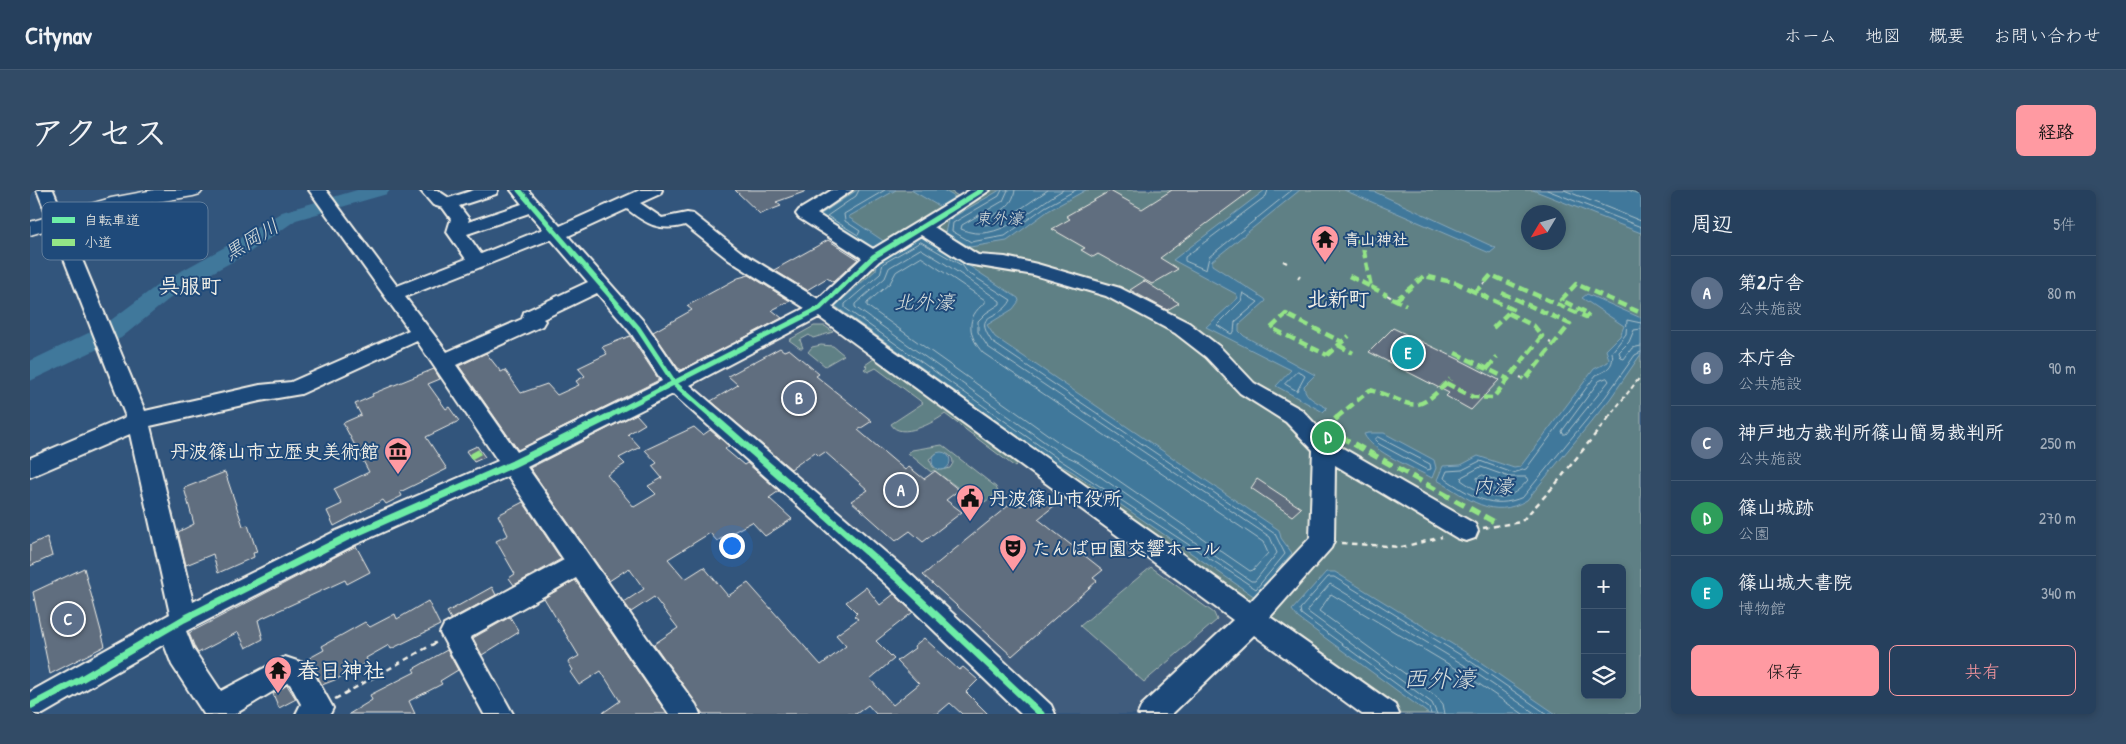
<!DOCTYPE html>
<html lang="ja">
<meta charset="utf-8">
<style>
:root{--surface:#26405d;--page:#324b66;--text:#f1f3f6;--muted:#a4afbc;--line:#425972;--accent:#ff9aa2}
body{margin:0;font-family:"Patrick Hand","Klee One",sans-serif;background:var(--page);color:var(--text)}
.controls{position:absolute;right:15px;bottom:15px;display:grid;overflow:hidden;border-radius:8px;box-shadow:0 2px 8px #0003}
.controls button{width:45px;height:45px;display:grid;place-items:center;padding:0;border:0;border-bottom:1px solid var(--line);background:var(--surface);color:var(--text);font:25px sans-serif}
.compass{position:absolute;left:1491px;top:15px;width:45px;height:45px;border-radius:50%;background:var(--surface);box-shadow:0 2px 8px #0003;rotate:232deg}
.you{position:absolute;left:701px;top:355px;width:18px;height:18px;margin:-12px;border:4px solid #fff;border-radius:50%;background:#1a73e8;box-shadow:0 0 0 8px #1a73e833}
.badge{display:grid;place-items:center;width:32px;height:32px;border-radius:50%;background:var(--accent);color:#fff;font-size:16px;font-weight:700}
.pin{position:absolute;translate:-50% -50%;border:2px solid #fff;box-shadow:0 1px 5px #0006}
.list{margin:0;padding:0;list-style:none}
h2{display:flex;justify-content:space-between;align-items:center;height:65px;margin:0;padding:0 20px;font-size:21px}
h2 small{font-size:16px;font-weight:400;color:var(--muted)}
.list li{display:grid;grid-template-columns:32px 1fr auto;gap:15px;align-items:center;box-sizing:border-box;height:75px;padding:0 20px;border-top:1px solid var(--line)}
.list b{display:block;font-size:19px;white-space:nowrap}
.list p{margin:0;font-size:16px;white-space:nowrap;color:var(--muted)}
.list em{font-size:16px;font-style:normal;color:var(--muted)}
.actions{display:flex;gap:10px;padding:15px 20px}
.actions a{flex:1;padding:11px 0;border:1px solid var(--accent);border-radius:8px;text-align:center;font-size:18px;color:var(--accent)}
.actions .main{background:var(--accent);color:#111}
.icon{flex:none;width:28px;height:28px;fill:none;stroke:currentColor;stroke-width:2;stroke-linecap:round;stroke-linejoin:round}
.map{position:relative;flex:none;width:1611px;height:524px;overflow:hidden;border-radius:8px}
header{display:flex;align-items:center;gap:30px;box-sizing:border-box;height:70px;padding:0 25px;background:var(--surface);border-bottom:1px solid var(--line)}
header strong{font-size:24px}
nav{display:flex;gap:28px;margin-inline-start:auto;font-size:18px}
.intro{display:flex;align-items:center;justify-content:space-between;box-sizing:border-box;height:120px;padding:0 30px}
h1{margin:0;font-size:35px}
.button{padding:12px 22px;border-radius:8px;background:var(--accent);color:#111;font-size:18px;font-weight:700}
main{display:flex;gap:30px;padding:0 30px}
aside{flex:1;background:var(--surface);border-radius:8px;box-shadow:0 2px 8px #0003}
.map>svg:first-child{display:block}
.built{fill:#405c7d}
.green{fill:#5f8085;stroke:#aab8b6;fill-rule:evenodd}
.water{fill:#40789b;stroke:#88a8ba}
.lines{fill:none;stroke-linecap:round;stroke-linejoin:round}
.shore{stroke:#acc1c9;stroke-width:1}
.river{fill:#40789b;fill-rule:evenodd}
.building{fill:#606e7f;stroke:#f4f1e8}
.minor-casing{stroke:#f4f1e8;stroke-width:4}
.major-casing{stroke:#f4f1e8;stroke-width:3}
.path-far1{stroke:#f4f1e8;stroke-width:2;stroke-dasharray:4.5 3;stroke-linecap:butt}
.path{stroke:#f4f1e8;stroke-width:2.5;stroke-dasharray:5.5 4.5;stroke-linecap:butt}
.minor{fill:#1f4a7a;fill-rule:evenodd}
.major{fill:#1f4a7a;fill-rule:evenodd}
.quiet-far1{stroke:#94e586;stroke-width:4.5;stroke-dasharray:9 4.5;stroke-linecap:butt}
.quiet{stroke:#94e586;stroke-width:5.5;stroke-dasharray:11 5.5;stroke-linecap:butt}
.cycleway-far1-casing{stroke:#1f4a7a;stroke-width:8}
.cycleway-casing{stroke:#1f4a7a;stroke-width:10}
.cycleway-far1{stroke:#6deda7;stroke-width:5}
.cycleway{stroke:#6deda7;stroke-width:7}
.labels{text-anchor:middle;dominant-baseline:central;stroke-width:4;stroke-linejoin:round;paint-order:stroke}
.far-water-label{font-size:16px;font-style:italic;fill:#d9dfdc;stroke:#1f4a7a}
.far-poi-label{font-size:16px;font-weight:bold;fill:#f4f1e8;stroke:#1f4a7a;text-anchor:start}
.poi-label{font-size:19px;font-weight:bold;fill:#f4f1e8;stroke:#1f4a7a;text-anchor:start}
.water-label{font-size:20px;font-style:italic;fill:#d9dfdc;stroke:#1f4a7a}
.quarter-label{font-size:21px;font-weight:bold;fill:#f4f1e8;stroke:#1f4a7a}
.near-poi-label{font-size:22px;font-weight:bold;fill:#f4f1e8;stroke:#1f4a7a;text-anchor:start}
.near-water-label{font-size:24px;font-style:italic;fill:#d9dfdc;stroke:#1f4a7a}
.key{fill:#1f4a7a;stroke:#5f7c9b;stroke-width:1}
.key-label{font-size:14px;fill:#f4f1e8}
</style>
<header>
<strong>Citynav</strong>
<nav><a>ホーム</a><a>地図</a><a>概要</a><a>お問い合わせ</a></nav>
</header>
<div class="intro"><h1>アクセス</h1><a class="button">経路</a></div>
<main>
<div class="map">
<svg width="1611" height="524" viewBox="0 0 1611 524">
<rect width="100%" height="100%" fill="#32557c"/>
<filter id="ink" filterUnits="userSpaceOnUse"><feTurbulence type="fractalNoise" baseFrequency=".02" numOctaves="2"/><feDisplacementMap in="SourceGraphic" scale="10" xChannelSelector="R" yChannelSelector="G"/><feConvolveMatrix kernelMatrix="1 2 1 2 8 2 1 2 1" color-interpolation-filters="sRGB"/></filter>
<g filter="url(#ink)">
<!-- built -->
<path class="built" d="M789 129 797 131 1000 282 1203 426 1206 435 1113 524H1026L867 381 660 199 659 194 664 190Z"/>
<!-- green -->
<path class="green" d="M818 0H918L937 11 957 0H1611V524H1371L800 116 845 74 778 21ZM1498 22H1528V52H1498ZM1555 378H1592V505H1555Z
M784 136H795L803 142 783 148 779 145 770 150 773 158H770L759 150Z
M791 155 803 156 814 165 795 176 778 162 782 157Z
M845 168 988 274 985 277 915 224C905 232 870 251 861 234L893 213 846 178 838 182 834 179 837 177 835 175Z
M912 255 966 297 968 302C948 318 948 318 928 303L931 300 904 280 901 282 878 263 882 260ZM907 263C914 262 923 264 923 273L920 278 910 280 903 277 899 269Z
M1121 377 1184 423 1187 430 1114 492 1050 436Z"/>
<!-- water -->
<path class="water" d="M827 0H866L818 27 855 52 841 59 788 26Z
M881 0H913L929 9 912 18Z
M970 0H1056L1018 21 977 51 940 57 915 43 918 30Z
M1235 0H1270L1182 71V75L1235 109 1236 111 1209 135V141L1214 146 1285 185 1274 196C1275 208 1287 212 1297 218L1293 222 1246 196 1261 180 1176 137 1208 108 1206 104 1143 70Z
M1314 0 1345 2 1466 58 1460 63 1455 61Z
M1503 0H1598L1611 5V43Z
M892 45 988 108 989 111 983 119 957 135 965 147 1249 340 1251 348 1262 363 1225 407 1043 282 1024 272 805 116 846 80 848 71Z
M1557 104 1611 128V164L1580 209 1497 310C1462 331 1438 308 1407 290L1413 276 1431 275 1448 266 1484 278 1490 277 1564 179 1578 172 1579 169 1576 160 1590 146 1594 136 1552 108Z
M1338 243H1354L1404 270 1406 278 1402 288C1384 278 1342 262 1334 244Z
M902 271a9 9 0 1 1 18 0a9 9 0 1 1-18 0Z
M1296 382H1305L1440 465 1526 524H1399L1268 428 1262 420Z"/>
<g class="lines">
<!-- shore -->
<path class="shore" d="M829 0 826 6 797 26 828 45 830 41 815 31 814 24 855 0
M972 0 969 6 923 33 922 41 941 52 975 46 1015 17 1046 0
M978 0 973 11 932 35 931 39C967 56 1002 17 1033 0
M985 0C983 18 967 23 953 31V35L970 33 1018 0
M1238 0 1236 6 1155 67V71L1176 80 1179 67 1262 0
M1517 0 1611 37
M1534 0 1611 31
M891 52 933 76 937 82 981 110C970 132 941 120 962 152L1245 344 1255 364 1226 399 1027 268 815 118V114L850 84 853 74Z
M891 59C919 75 943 93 970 111V114L956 123 948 131V142L958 157 1240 347 1247 363 1225 391H1221L1049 272 1030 263 825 117V114L855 88 859 78Z
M891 67 955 110V113C935 127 938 146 953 163L1233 352 1238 363 1223 380 1220 381 1053 266 1034 256 837 116V113L860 93 866 82Z
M1213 103 1228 112 1205 132 1204 142 1201 144 1187 135 1211 111Z
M1611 133 1597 130 1596 144 1582 162C1585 175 1577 181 1566 185L1496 279 1483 283 1450 271 1432 280 1417 281 1414 288C1440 305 1462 321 1493 307L1576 206 1605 165 1611 162
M1611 139 1604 140 1599 152 1589 162 1591 168 1594 169 1602 158 1611 156
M1268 181 1275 186 1267 201 1255 194Z
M1577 188 1579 191 1536 244H1533L1532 241 1569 191Z
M1348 247 1400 274 1401 279 1397 280 1349 254 1345 250Z
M1451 277 1479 287H1496L1498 290C1475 318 1457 308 1431 290L1432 287Z
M1453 285 1477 295 1479 299C1467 304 1457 298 1447 291V288Z
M1401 524 1399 518 1271 424 1270 419 1298 387H1304L1437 469 1517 524
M1407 524 1402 513 1278 422V419L1300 394 1434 475 1506 524
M1415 524 1413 514 1407 507 1289 421 1301 404 1430 481 1493 524"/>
<!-- river -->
<path class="river" d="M327 0H360L357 4 266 30 220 62 149 101 91 148 0 191V171L73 136 133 91 204 52 252 22Z"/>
</g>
<!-- building -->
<path class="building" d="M705 0H774V2L746 12 751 16 730 24Z
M1142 0H1222L1130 68 1148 79 1122 94 1068 64 1063 67 1051 60 1055 58 1022 39 1040 29 1036 26 1080 1 1112 19Z
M798 50 828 69 803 92 797 88 777 100 744 80Z
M719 85 760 111 742 120 752 128 652 180 648 178 623 142 662 120 657 116 708 88Z
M1114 91 1149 113 1137 120 1100 100Z
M1363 138 1428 169 1469 190 1441 220 1416 206 1419 203 1339 162Z
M600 146 629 190 488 260 429 176 456 163 471 182 475 180 491 203 517 194 527 205 549 195 546 191 555 186 548 178 577 164 572 157Z
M750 158 754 161 759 159 789 184 786 186 842 231 828 240 875 280 879 277 894 289 905 281 929 300 916 310 932 322 893 352 880 341 866 351 821 311 838 300 795 262 789 266 785 262 761 279 681 211 708 195 698 186Z
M404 179 410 189 398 194 416 219 419 217 429 231 396 247 417 279 370 302 372 306 356 314 353 310 304 336 297 321 312 314 304 299 339 282 313 233 331 225 325 214 343 206 342 204Z
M606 224 615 234 598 244 610 257 589 268 595 274 577 285 604 317 626 304 618 296 632 288 622 276 627 273 615 260 664 237 673 245 680 240 699 256 695 259 714 275 717 273 749 301 739 308 762 329 735 346 722 332 687 351 680 343 638 369 655 389 674 377 698 406 718 393 791 475 816 456 806 445 828 429 824 426 827 423 816 412 836 397 850 415 864 404 883 422 846 451 864 469 840 489 863 515 889 494 867 471 885 458 884 456 894 448 929 480 933 477 948 490 936 502 958 524H932L920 513 907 524H846L838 515 826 524H673L624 454 648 438 624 407 601 422 594 412 614 399 599 378 579 391 500 278Z
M447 256 455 267 444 272 436 261Z
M195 282 213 336 218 335 227 362 223 363 224 367 188 383 183 364 156 375 148 342 164 334 154 298Z
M1227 289 1271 318 1262 326 1221 298Z
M1007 303 1024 316 1008 329 1073 380 1063 388 1067 391 982 466 893 385 984 311 991 316Z
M493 312 531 369 484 395 479 388 485 384 466 351 478 345 468 325Z
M17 347 22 366 0 376V355Z
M326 356 340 382 317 394 315 390 228 430 233 449 216 458 208 442 168 463 165 458 159 443Z
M54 378 75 456 20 484 3 402Z
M545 390 637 524H571L590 511 571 481 549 495 540 482 543 480 538 472 549 466 514 408Z
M462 397 466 405 421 429 417 422Z
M398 411 410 435 361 459 359 455 336 468 338 472 307 489 292 495 281 474 274 471 294 460 292 456 335 432 340 437 365 424 367 429Z
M480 427 489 442 452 465 443 448Z
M417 460 428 480 410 491 412 494 379 511 385 524H319L342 510 340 505 385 482 383 479Z
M257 495 266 509 249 518 243 504Z"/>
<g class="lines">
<!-- minor casing -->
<g class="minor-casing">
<path id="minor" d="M7 0H23L115 221 230 195 261 192 379 140 279 0H296L367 96 436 69 417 42 421 29 413 18 403 15 390 0H407L419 8 444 0H468L466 4 429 16 439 29 438 32 492 14 481 0H498L530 36 610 0H632L630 4 610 13 632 28 657 23 663 24 711 62 788 109 832 68 769 28 766 24 769 20 802 0H822L787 24 843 59 940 0H960L904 37 948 65 975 67 1007 74 1090 98 1159 133 1190 157 1224 193 1272 220 1302 252 1445 334 1448 341 1445 348 1436 351 1427 348 1305 275 1304 351 1301 358 1240 427 1365 515 1369 524H1332L1224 445 1142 524H1108L1112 515 1203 430 789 127 660 195 876 380 1021 515 1025 524H991L858 396 643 204 497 277 619 451 666 515 670 524H639L546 388 440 447 483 524H454L410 443 414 435 534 370 478 286 324 355 156 441 163 459 191 501 255 467 279 475 303 518 300 524H266L271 514 260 494 257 493 205 524H174L142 475 134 454 13 524H0V502L140 424 100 244 0 287V268L96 227ZM597 19C616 34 630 42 655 35L699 70 775 118 649 183 615 133 538 46ZM499 23 513 39 451 64 437 44ZM891 45 937 74 1004 85 1076 106 1145 143 1176 167 1210 203 1256 232 1283 260 1280 348 1220 412 802 117 849 71ZM521 49 558 92 494 122 492 129 417 162 375 107ZM567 103 601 143 632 191 487 262 426 175 512 136 515 131 513 129ZM387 151 468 271 306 341 163 412 120 236 230 211 271 204Z"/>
</g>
<!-- major casing -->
<g class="major-casing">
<path id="major" d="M124 0H173L170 4 163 6 91 18 0 45V32L81 8Z"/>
</g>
<!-- path-far1 -->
<path class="path-far1" d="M1315 44 1323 48
M1253 71 1257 73
M1268 89 1270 86
M1453 94 1455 92
M1357 105 1362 108
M1519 152 1521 153
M1490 187 1492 188
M1578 228 1611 186"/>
<!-- path -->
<path class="path" d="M1453 338 1491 332 1525 295 1579 227
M1311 353 1372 357 1412 347
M305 509 407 452"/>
<!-- minor -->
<use href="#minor" class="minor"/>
<!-- major -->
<use href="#major" class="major"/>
<!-- quiet-far1 -->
<path class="quiet-far1" d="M1319 86 1341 97 1332 52 1323 48
M1455 92 1461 85 1556 127 1559 124 1531 110 1546 94 1611 123
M1341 97 1357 105
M1472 103 1540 134 1495 190 1492 188
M1362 108 1376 115
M1366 110 1394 86 1427 93 1445 102
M1258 125 1256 124 1241 138 1297 165
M1259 126 1312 152
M1463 138 1478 123
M1308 155 1323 163
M1425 163 1478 189
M1297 165 1319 146
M1457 179 1467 167
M1416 193 1443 207 1463 208 1512 146 1504 136 1478 123 1482 119 1445 102 1453 94
M1306 228 1340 200C1384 212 1382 230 1420 189"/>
<!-- quiet -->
<path class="quiet" d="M1295 238 1468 334
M1294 258 1295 238 1308 227
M440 267 451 261"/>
<!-- cycleway-far1 casing -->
<g class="cycleway-far1-casing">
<path id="cycleway-far1" d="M489 0 608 138 645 194 684 228
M575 228 790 118 843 67 952 0"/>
</g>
<!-- cycleway casing -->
<g class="cycleway-casing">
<path id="cycleway" d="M683 227 867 388 1011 524
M0 516 48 491 154 429 315 348 483 274 578 227"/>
</g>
<!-- cycleway-far1 -->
<use href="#cycleway-far1" class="cycleway-far1"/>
<!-- cycleway -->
<use href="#cycleway" class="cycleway"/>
</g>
</g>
<!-- icons -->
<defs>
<g id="temple-pin" transform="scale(1.4375)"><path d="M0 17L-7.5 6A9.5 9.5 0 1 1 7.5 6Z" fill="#ff9aa2" stroke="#1f4a7a"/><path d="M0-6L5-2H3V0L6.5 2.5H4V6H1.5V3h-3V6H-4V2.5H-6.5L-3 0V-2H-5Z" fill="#111"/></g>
<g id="museum-pin" transform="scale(1.4375)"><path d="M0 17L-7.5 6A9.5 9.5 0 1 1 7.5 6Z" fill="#ff9aa2" stroke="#1f4a7a"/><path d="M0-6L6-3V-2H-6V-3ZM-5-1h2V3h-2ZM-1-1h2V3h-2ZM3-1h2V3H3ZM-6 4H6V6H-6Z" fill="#111"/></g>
<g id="civic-pin" transform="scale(1.4375)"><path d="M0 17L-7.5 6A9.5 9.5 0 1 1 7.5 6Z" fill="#ff9aa2" stroke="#1f4a7a"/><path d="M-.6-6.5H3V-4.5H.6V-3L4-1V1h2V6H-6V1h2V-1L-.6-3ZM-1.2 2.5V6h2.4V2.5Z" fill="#111"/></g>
<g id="theatre-pin" transform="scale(1.4375)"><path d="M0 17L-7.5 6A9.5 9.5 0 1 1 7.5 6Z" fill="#ff9aa2" stroke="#1f4a7a"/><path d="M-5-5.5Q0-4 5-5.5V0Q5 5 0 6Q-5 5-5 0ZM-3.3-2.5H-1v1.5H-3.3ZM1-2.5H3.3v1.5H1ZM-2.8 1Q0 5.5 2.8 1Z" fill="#111"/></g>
</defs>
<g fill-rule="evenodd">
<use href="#temple-pin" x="1295" y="49"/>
<use href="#museum-pin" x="368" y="261"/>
<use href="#civic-pin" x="940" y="308"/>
<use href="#theatre-pin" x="983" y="358"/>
<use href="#temple-pin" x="248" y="480"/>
</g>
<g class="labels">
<!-- far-water labels -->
<g class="far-water-label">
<text x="969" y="28">東外濠</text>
</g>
<!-- far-poi labels -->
<g class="far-poi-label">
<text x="1314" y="49">青山神社</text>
</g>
<!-- poi labels -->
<g class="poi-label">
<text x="349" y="261" text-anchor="end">丹波篠山市立歴史美術館</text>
<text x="959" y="308">丹波篠山市役所</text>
<text x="1002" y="358">たんば田園交響ホール</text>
</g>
<!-- water labels -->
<g class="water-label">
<text transform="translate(221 49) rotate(-31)">黒岡川</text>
<text x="894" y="111">北外濠</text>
<text x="1463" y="295">内濠</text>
</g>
<!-- quarter labels -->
<g class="quarter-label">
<text x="160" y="95">呉服町</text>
<text x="1308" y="108">北新町</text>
</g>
<!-- near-poi labels -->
<g class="near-poi-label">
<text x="267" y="480">春日神社</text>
</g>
<!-- near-water labels -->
<g class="near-water-label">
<text x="1409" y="488">西外濠</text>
</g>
</g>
<!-- legend -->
<rect x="12" y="12" width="166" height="58" rx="8" class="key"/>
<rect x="22" y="27" width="23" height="6" fill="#6deda7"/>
<rect x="22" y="49" width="23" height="7" fill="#94e586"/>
<g class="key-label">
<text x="54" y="35">自転車道</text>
<text x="54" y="57">小道</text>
</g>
</svg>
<div class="controls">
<button>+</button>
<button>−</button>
<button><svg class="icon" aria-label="layers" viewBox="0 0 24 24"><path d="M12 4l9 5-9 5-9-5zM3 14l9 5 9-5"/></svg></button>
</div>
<svg class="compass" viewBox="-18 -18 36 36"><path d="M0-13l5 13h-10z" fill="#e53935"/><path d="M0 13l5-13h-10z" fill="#a4afbc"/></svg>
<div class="you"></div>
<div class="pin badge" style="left:871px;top:300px;background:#5c6f8a">A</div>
<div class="pin badge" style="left:769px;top:208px;background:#5c6f8a">B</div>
<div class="pin badge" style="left:38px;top:429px;background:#5c6f8a">C</div>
<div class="pin badge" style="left:1298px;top:247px;background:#2e9e5b">D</div>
<div class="pin badge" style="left:1378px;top:163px;background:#0f9aa8">E</div>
</div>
<aside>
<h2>周辺<small>5件</small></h2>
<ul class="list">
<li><span class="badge" style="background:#5c6f8a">A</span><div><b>第2庁舎</b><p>公共施設</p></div><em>80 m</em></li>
<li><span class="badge" style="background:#5c6f8a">B</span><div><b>本庁舎</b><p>公共施設</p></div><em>90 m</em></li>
<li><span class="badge" style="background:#5c6f8a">C</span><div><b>神戸地方裁判所篠山簡易裁判所</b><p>公共施設</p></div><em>250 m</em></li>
<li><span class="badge" style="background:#2e9e5b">D</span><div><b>篠山城跡</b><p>公園</p></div><em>270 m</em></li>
<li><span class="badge" style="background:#0f9aa8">E</span><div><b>篠山城大書院</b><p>博物館</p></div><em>340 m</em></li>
</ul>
<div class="actions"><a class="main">保存</a><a>共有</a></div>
</aside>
</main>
